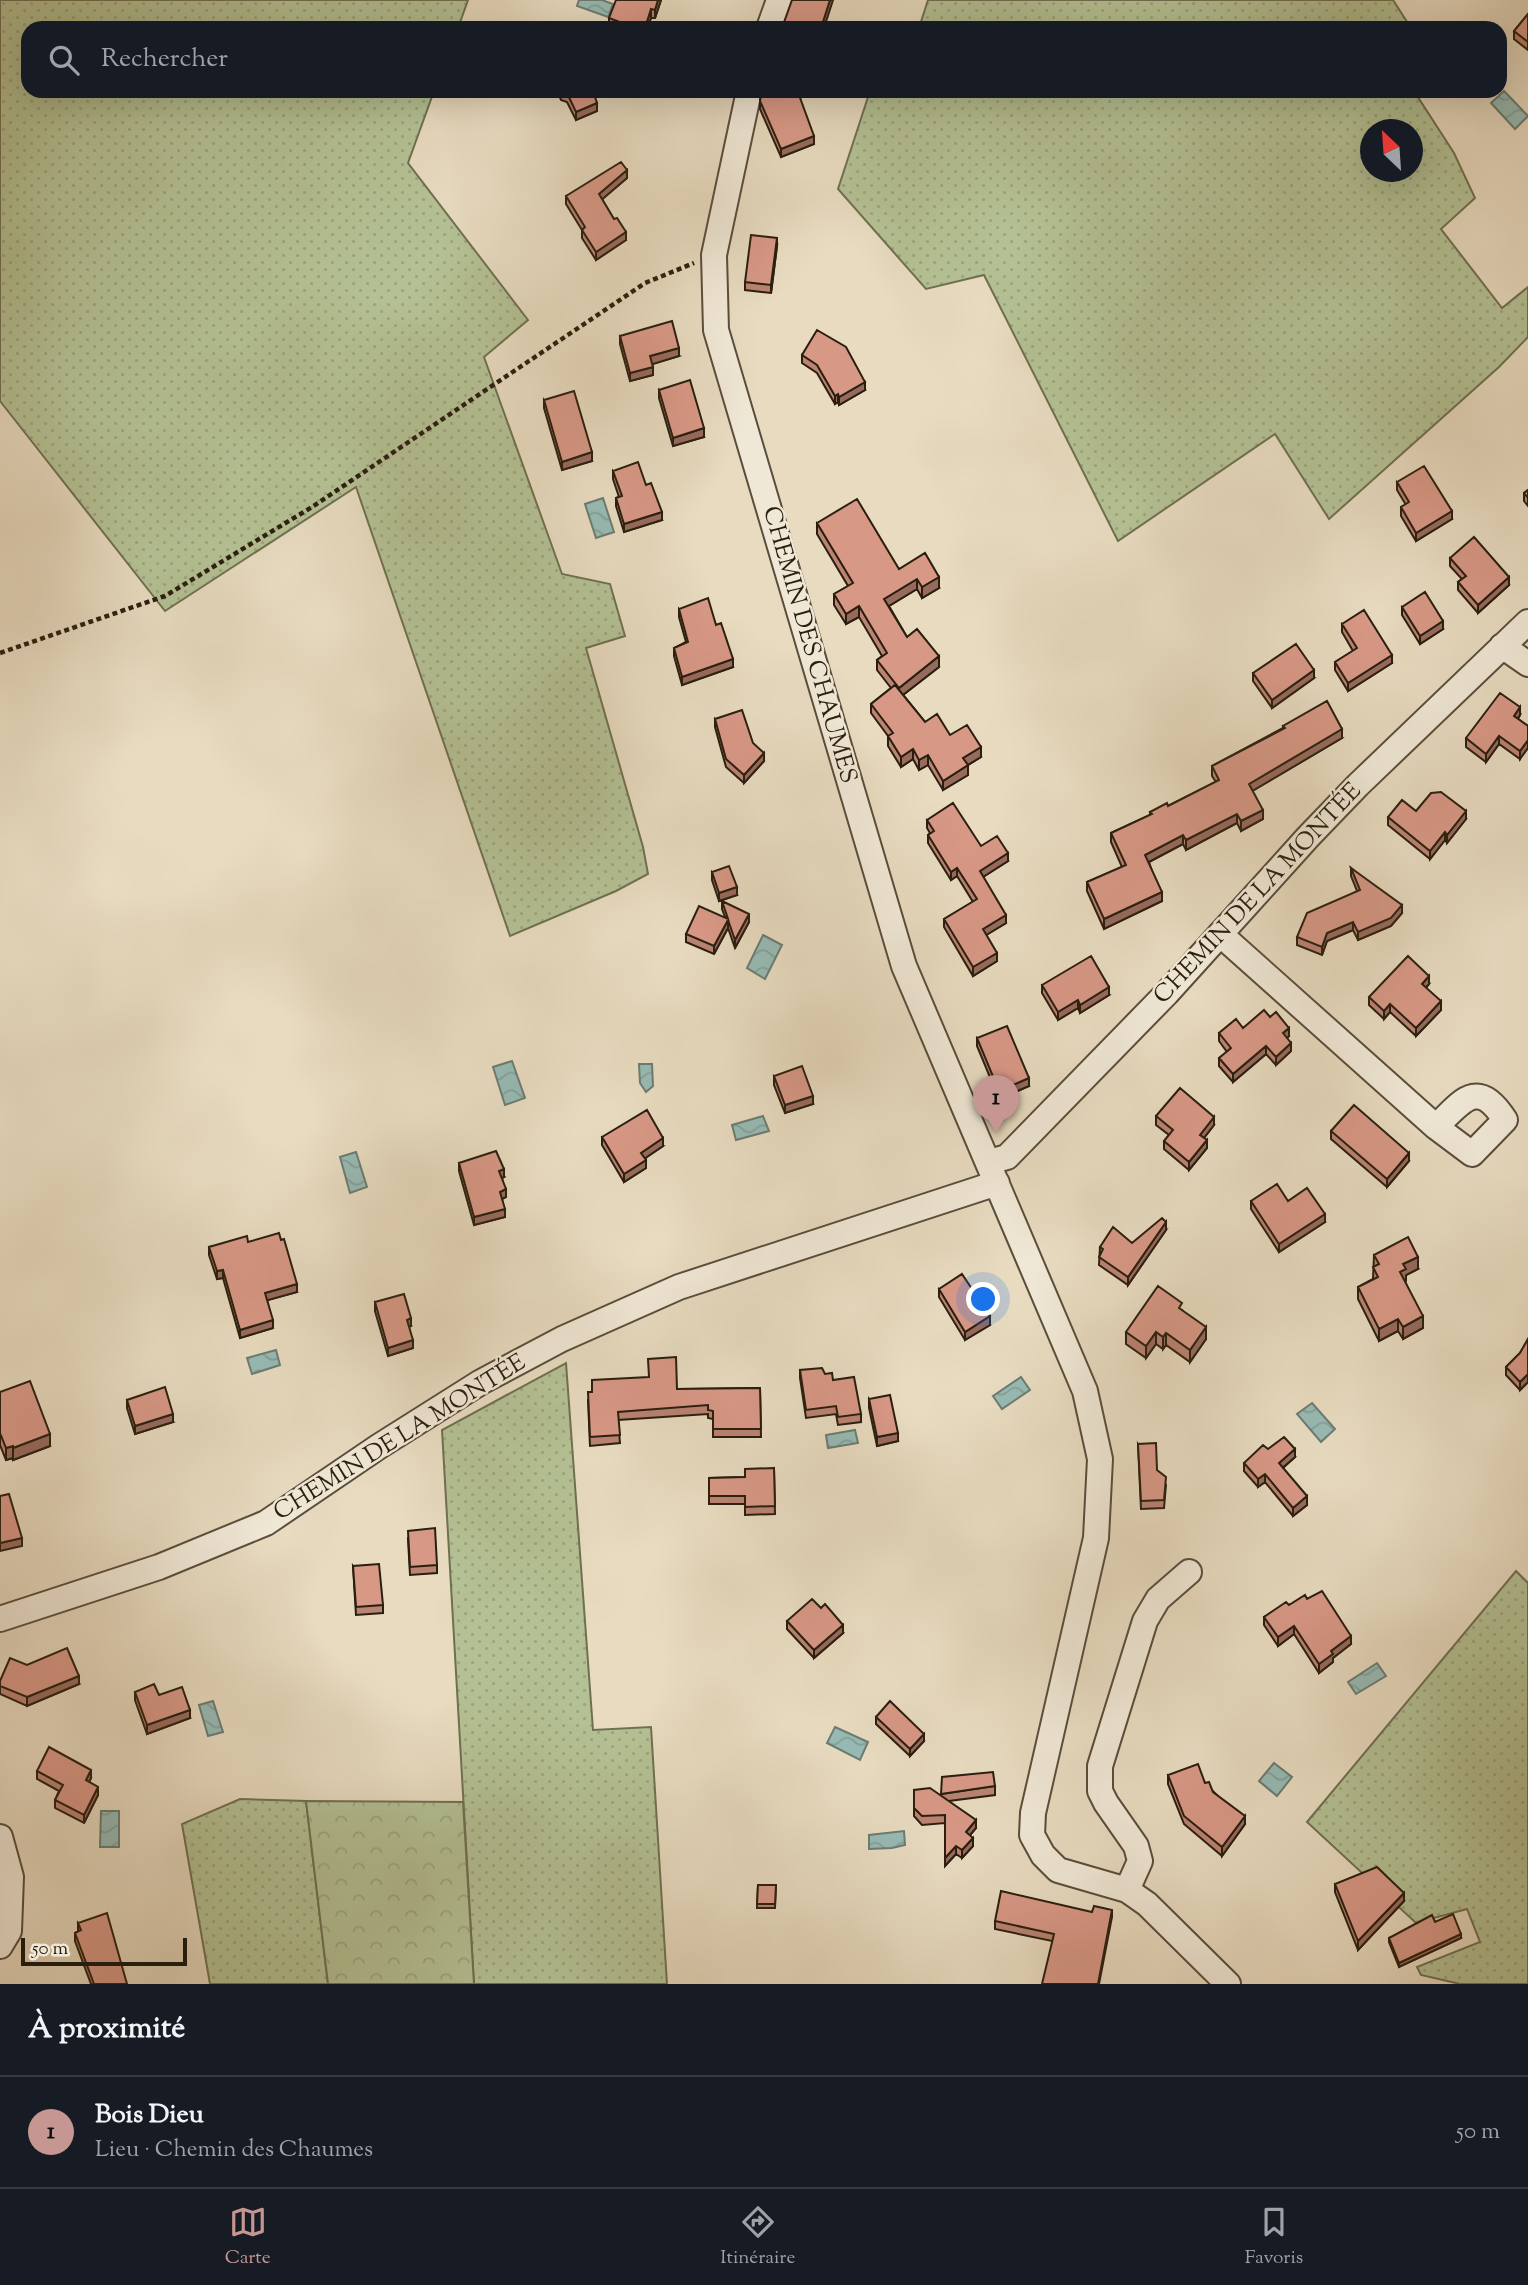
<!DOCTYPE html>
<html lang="fr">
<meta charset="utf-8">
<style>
:root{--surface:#171b24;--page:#20242c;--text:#f1f3f6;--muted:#9ea1a6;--line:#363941;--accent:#c59692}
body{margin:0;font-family:"Sorts Mill Goudy",serif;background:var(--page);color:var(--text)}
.compass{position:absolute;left:1360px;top:119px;width:63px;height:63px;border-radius:50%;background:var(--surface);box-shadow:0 7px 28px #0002;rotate:335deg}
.scale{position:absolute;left:21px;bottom:18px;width:166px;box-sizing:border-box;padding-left:7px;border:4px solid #2a1e0f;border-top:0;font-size:19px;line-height:24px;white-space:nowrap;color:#2a1e0f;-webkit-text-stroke:5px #f0e8d6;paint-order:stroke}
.you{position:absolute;left:984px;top:1300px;width:24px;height:24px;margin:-18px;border:5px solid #fff;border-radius:50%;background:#1a73e8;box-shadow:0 0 0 10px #1a73e833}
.badge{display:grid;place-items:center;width:46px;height:46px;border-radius:50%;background:var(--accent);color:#111;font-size:23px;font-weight:700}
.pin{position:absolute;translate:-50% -58px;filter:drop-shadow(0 2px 4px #0008)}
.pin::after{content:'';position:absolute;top:37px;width:24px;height:21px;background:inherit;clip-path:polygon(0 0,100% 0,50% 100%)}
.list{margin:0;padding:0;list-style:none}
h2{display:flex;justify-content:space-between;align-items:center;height:91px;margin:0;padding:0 28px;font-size:30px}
h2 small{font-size:23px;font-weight:400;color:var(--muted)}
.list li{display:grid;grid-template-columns:46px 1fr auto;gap:21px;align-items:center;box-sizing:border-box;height:112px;padding:0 28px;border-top:2px solid var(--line)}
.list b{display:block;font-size:26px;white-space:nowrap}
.list p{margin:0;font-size:23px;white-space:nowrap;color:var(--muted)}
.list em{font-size:23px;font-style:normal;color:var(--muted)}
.icon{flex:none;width:38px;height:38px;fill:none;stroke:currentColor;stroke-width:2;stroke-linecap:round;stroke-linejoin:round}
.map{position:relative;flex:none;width:1528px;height:1984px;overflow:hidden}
.search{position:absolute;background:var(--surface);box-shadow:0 7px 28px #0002;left:21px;right:21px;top:21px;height:77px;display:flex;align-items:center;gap:18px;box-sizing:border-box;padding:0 24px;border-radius:21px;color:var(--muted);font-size:26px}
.sheet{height:203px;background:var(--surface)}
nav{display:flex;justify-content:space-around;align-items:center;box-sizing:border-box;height:98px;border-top:2px solid var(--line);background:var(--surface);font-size:19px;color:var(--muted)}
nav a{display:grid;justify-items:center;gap:4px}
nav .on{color:var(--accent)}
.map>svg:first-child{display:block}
.grass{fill:url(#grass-dots);stroke:#6f7052;stroke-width:2;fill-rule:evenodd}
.forest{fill:url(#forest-crowns);stroke:#6f7052;stroke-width:2}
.water{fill:url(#water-waves);stroke:#6b7c73;stroke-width:2}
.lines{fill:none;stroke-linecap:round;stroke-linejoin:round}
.minor-casing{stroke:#5a4d3b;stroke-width:28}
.path{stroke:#2a1e0f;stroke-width:4.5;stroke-dasharray:5 3.5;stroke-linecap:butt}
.minor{stroke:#f0e8d6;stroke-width:24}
.wall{fill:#ba8373;stroke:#2a1e0f;stroke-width:2}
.shaded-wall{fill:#976a5e;stroke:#2a1e0f;stroke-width:2}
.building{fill:#d89886;stroke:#2a1e0f;stroke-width:2}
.labels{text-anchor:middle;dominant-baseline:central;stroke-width:5;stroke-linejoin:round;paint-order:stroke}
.street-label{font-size:24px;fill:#2a1e0f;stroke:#f0e8d6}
</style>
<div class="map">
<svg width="1528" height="1984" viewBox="0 0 1528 1984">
<defs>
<pattern id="grass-dots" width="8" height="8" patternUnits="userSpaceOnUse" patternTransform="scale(1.75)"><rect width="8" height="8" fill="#b4c194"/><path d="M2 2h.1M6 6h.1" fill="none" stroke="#9ba57e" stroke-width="1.8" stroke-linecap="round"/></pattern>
<pattern id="forest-crowns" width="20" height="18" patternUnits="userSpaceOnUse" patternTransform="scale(1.75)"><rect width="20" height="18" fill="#b4c194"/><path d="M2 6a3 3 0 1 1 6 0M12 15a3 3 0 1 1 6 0" fill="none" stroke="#9ba57e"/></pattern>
<pattern id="water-waves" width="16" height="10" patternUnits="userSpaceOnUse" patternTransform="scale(1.75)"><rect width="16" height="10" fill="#97bbb5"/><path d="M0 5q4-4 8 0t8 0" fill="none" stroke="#82a09a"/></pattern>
</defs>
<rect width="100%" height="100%" fill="#e8dbc0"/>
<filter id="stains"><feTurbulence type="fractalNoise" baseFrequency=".00286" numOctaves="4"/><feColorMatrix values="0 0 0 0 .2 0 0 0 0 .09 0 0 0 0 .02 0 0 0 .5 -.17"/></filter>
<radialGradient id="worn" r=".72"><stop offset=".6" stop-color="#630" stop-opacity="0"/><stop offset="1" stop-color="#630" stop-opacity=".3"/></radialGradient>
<!-- grass -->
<path class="grass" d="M0 0H468L458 28H28V91H434L408 163 528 320 484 357 562 574 610 584 625 636 586 648 643 847 648 874 616 891 510 936 356 487 165 611 0 401Z
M928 0H1393L1411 28H919Z
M870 91H1414L1454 153 1475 198 1441 229 1502 308 1528 287V337L1499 367 1329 519 1275 434 1118 541 984 275 926 289 838 189ZM1370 130H1412V172H1370Z
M566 1363 593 1730 651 1727 667 1984H474L442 1430Z
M1516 1571 1528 1583V1984H1460L1421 1975 1417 1967 1480 1942 1467 1909 1416 1923 1307 1822Z
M240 1799 306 1801 328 1984H210L182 1824Z"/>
<!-- forest -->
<path class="forest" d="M306 1801 463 1802 474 1984H328Z"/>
<!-- water -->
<path class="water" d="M579 0H602L613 4 608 17 577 6Z
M1504 91 1528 116 1515 129 1491 103Z
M603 498 614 532 596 538 585 504Z
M763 935 782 945 765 979 747 968Z
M512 1061 525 1098 505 1105 493 1067Z
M639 1064H652L653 1086 646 1092 640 1083Z
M763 1116 769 1131 736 1140 732 1125Z
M356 1152 367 1187 350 1193 340 1157Z
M276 1350 280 1365 252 1374 247 1358Z
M1021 1377 1030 1390 1002 1409 993 1396Z
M1312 1403 1335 1429 1321 1442 1297 1414Z
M855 1430 858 1443 828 1448 826 1435Z
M1377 1663 1386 1676 1356 1694 1348 1682Z
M213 1701 223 1732 208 1736 199 1705Z
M835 1727 868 1742 860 1760 827 1743Z
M1274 1763 1292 1777 1277 1796 1259 1781Z
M101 1811H119V1847H100Z
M904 1831 905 1845 892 1848 869 1849V1835Z"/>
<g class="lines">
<!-- minor casing -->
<g class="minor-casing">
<path id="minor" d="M769 28 779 0
M749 91 714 255 716 330 904 966 1085 1391 1100 1459 1096 1538 1033 1813 1032 1835 1043 1855 1058 1870 1127 1890 1147 1904 1228 1984
M1502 646 1528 664
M1220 934 1436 1127 1472 1154 1505 1120C1478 1077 1462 1101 1436 1127
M989 1162 1007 1157 1167 993 1308 837 1358 785 1528 622
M0 1619 159 1567 266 1523 378 1447 481 1382 562 1339 679 1287 997 1183
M0 1837 11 1877 9 1931 0 1946
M1127 1890 1140 1861 1136 1846 1106 1803 1100 1791V1766L1145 1621 1158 1599 1189 1572"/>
</g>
<!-- path -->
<path class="path" d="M0 653 165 596 312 507 645 283 694 263"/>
<!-- minor -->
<use href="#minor" class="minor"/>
</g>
<!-- wall -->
<path class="wall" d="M661 0 655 18H651L647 28H613L609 27V18Z
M1528 14V50L1514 39V31Z
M557 91H593L597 111 576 120 567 102 561 100Z
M762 91H803L800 99 814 144 781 157 760 109V101Z
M627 178 602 199 626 240 596 260 582 238V230L566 204V196Z
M777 246 771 293 745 290V282Z
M620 336 679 356 652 364 653 375 630 381 620 344Z
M802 355 865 390 839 405 838 402 835 404 817 373 802 363Z
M659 390 704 437 673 446 659 398Z
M544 400 592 461 562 470 544 408Z
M613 471 662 520 624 532 616 506V498L619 497 613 479Z
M1397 482 1452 519 1416 541 1401 516V507L1406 505 1397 490Z
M1528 490V506L1524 501V493Z
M817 523 899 569 939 588 922 598 917 589 889 606 907 637 939 667 903 695 925 722 950 735 981 757 968 765V775L943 790 928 765 919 770 913 759 901 767 888 746V736L871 713V704L891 688 877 670V660L882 656 859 617 846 624 834 605V594L848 586 817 534Z
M1450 558 1509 585 1478 613 1458 590V582L1462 579 1450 566Z
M1402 607 1443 629 1420 644 1402 615Z
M679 609 733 667 682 685 674 656V648L686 642 679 617Z
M1342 624 1392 663 1348 691 1335 670V662L1353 651 1342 632Z
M1253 673 1314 678 1272 708 1253 681Z
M1520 715 1518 719 1528 726 1520 759 1499 744 1486 762 1466 747V738Z
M715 719 764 761 744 783 726 767 715 727Z
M1283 726 1342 738 1252 791 1263 819 1241 831 1237 823 1186 850 1183 844 1149 862 1162 901 1104 929 1087 891V882L1122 867 1111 842V833L1150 815V812L1168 806 1216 782 1212 776V766L1283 728Z
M1416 811 1466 819 1447 843 1445 840 1430 859 1388 825V817Z
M927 820 981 846 1008 861 983 877 1006 923 986 935 997 961 973 976 944 927V919L973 902 957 876 951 880 928 843V835L930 833 927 828Z
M1351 868 1402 913 1391 926 1358 940 1353 930 1327 941 1322 955 1297 945V937L1357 891 1351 876Z
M712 872 737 895 719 901 712 880Z
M722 901 749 922 735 948 728 928 714 954 686 942V934L725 917 722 909Z
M1429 984 1426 988 1441 1010 1416 1036 1390 1012 1384 1019 1369 1005V997Z
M1042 985 1109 995 1080 1013 1078 1008 1058 1020 1042 993Z
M1270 1017 1289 1036 1287 1038 1291 1051 1276 1065 1266 1054 1233 1082 1219 1066V1058L1227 1052 1219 1041V1033L1243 1028Z
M977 1038 1029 1086 999 1099 977 1046Z
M774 1076 813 1104 785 1113 774 1085Z
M1156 1116 1214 1125 1204 1138 1207 1148 1189 1170 1164 1149V1141L1169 1135 1156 1125Z
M1331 1131 1409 1161 1387 1187 1331 1139Z
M602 1137 663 1146 645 1158 646 1168 624 1182 602 1145Z
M459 1163 504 1177 502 1178 506 1197 502 1199 505 1217 474 1225 459 1171Z
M1251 1201H1288L1325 1222 1279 1252 1251 1209Z
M1166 1230 1128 1285 1099 1265 1100 1247 1132 1243Z
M248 1242 297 1292 267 1300 273 1328 240 1338 223 1278 217 1279 209 1255V1247Z
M1374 1255 1418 1269 1406 1275 1405 1281 1423 1328 1403 1339 1398 1331 1379 1341 1358 1299V1287L1373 1279Z
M939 1289 990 1325 965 1340 939 1297Z
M375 1302 411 1326 409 1327 413 1348 388 1356 375 1311Z
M1182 1310 1206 1339 1190 1362 1166 1345 1163 1349 1156 1344 1146 1358 1126 1344V1332Z
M1528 1339V1382L1520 1390 1506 1375V1367L1520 1353Z
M800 1370 825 1374 833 1380 861 1414V1422L838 1425 836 1414 806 1418 800 1378Z
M760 1388 761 1437H713V1419L708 1418V1414L618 1420 620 1443 590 1446 588 1400 677 1389Z
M0 1392 50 1446 13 1460V1458L6 1460 0 1445Z
M869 1399 898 1441 877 1446 869 1408Z
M127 1400 173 1422 135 1434 127 1408Z
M1138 1444 1157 1470 1166 1485 1164 1508 1141 1509Z
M1268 1449 1295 1457 1283 1468 1307 1505 1293 1516 1265 1482 1258 1487 1244 1471V1463Z
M774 1468 775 1514 745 1515V1504H709V1478L745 1477Z
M408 1539 437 1565V1573L410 1575Z
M353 1566 383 1605V1613L356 1615Z
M1307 1599 1351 1644 1333 1658V1662L1319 1673 1294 1634 1278 1646 1264 1625V1617L1289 1605Z
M787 1621 843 1633 814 1658 787 1629Z
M27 1665 79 1684 27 1706 0 1694V1681Z
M135 1692 159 1695 190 1718 147 1734 135 1700Z
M876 1717 924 1741 910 1756 876 1724Z
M37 1771 91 1778 89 1782 98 1795 84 1823 55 1808V1800L59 1791 37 1779Z
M1168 1775 1205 1783 1245 1824 1222 1856 1184 1824 1168 1784Z
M995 1786V1795L949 1801 976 1828 970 1835 973 1846 962 1858 956 1854 945 1866V1823L922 1825 914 1816V1790L941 1796V1794Z
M1335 1884 1404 1901 1358 1950 1335 1892Z
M758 1885H776L775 1908H757Z
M1112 1917 1052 1941 995 1929V1921Z
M1435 1922 1461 1938 1399 1967 1389 1942V1938Z
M78 1923 127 1984H91L75 1941V1933L78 1931Z"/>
<!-- shaded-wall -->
<path class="shaded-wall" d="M658 0H661L655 18V10Z
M830 0H833L824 28H821Z
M651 9V18L647 28H645Z
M597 103V111L576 120V112Z
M814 136V144L781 157V149Z
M627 170V178L599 202V194Z
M626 232V240L596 260V252Z
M777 238V246L771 293V285Z
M679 348V356L650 365V356Z
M653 367V375L630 381V373Z
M865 382V390L839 405V397Z
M838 394V402L835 404V396Z
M704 428V437L673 446V438Z
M592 452V461L562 470V462Z
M1452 511V519L1416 541V533Z
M662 512V520L624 532V524Z
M939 577V588L922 598V587Z
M1509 577V585L1478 613V605Z
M917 579V589L884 609V599Z
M859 606V617L846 624V614Z
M1443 621V629L1420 644V636Z
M1392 655V663L1348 691V683Z
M939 656V667L899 698V688Z
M733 659V667L682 685V677Z
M1314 670V678L1272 708V700Z
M1520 707V715L1514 724V716Z
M1342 729V738L1249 793V784Z
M1499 736V744L1486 762V754Z
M1528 740V748L1520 759V751Z
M981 747V757L963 768V758Z
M913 749V759L901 767V757Z
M764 753V761L744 783V775Z
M928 755V765L919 770V760Z
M968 765V775L943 790V781Z
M1263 810V819L1241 831V821Z
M1466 811V819L1447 843V835Z
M1237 814V823L1186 850V840Z
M1445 832V840L1430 859V851Z
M1183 835V844L1145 864V855Z
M1008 853V861L980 879V871Z
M957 868V876L951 880V872Z
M737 887V895L719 901V893Z
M1162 892V901L1104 929V919Z
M1402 905V913L1391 926 1358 940V932Z
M749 914V922L735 948V940Z
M1006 915V923L983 937V929Z
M728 920V928L714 954V946Z
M1353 922V930L1327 941 1322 955V947L1327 933Z
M997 953V961L973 976V967Z
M1429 976V984L1422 992V984Z
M1109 987V995L1080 1013V1005Z
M1078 1000V1008L1058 1020V1012Z
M1441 1001V1010L1416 1036V1028Z
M1390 1004V1012L1384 1019V1011Z
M1289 1028V1036L1283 1041V1033Z
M1291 1043V1051L1276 1065V1057Z
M1266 1046V1054L1233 1082V1074Z
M1029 1078V1086L999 1099V1091Z
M813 1096V1104L785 1113V1105Z
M1214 1117V1125L1200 1143V1135Z
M663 1138V1146L641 1161V1153Z
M1207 1140V1148L1189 1170V1162Z
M1409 1153V1161L1387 1187V1179Z
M646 1160V1168L624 1182V1174Z
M504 1169V1177L499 1179V1171Z
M506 1189V1197L500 1200V1192Z
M505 1209V1217L474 1225V1217Z
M1325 1214V1222L1279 1252V1244Z
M1166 1222V1230L1128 1285V1277Z
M1418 1257V1269L1406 1275V1281L1400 1284V1272L1403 1264Z
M223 1270V1278L217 1279V1271Z
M297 1284V1292L265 1301V1293Z
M990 1316V1325L965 1340V1332Z
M1423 1316V1328L1403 1339V1327Z
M411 1318V1326L407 1328V1320Z
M1398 1319V1331L1379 1341V1329Z
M273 1320V1328L240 1338V1330Z
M1206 1327V1339L1190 1362V1350Z
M1156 1332V1344L1146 1358V1346Z
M1166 1333V1345L1163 1349V1337Z
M413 1340V1348L388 1356V1348Z
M1528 1374V1382L1520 1390V1382Z
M173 1414V1422L135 1434V1426Z
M898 1433V1441L877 1446V1437Z
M50 1434V1446L13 1460V1448Z
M13 1446V1458L6 1460V1448Z
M1295 1449V1457L1279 1471V1463Z
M1265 1474V1482L1258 1487V1479Z
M1307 1496V1505L1293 1516V1508Z
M22 1538V1546L0 1551V1543Z
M843 1625V1633L814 1658V1650Z
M1294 1626V1634L1278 1646V1637Z
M1351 1636V1644L1333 1658V1662L1319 1673V1664L1331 1651Z
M79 1676V1684L27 1706V1697Z
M190 1710V1718L147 1734V1725Z
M924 1734V1741L910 1756V1749Z
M91 1770V1778L86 1788V1780Z
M98 1787V1795L84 1823V1815Z
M1245 1816V1824L1222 1856V1847Z
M976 1820V1828L966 1840V1832Z
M973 1838V1846L962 1858V1850Z
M956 1846V1854L945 1866V1858Z
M1404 1893V1901L1358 1950V1941Z
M1112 1910V1917L1099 1984H1098Z
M1461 1934V1938L1399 1967V1963Z"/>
<!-- building -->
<path class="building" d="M616 0H658L655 10 651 9 645 28H635L609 18Z
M792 0H830L821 28H781L783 25Z
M1528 14V42L1514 31Z
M561 91H593L597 103 576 112 567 93Z
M762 91H800L799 95 814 136 781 149 760 101Z
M621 162 627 170 599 194 614 219 617 218 626 232 596 252 582 230 585 227 566 196Z
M751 235 777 238 771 285 745 282Z
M672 321 679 348 650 356 653 367 630 373 620 336Z
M817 330 846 347 865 382 839 397 838 394 835 396 817 365 802 355Z
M690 380 704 428 673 438 659 390Z
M574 391 592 452 562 462 544 400Z
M638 462 646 485 651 483 662 512 624 524 616 498 622 496 613 471Z
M1424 466 1452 511 1416 533 1401 507 1409 502 1397 482Z
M1528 490V498L1524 493Z
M857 499 899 569 925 553 939 577 922 587 917 579 884 599 907 637 917 629 939 656 899 688 877 660 887 653 859 606 846 614 834 594 853 583 817 523Z
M1474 537 1509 577 1478 605 1458 582 1466 576 1450 558Z
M1425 592 1443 621 1420 636 1402 607Z
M708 598 716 625 721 623 733 659 682 677 674 648 688 642 679 609Z
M1364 610 1392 655 1348 683 1335 662 1357 648 1342 624Z
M1296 644 1314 670 1272 700 1253 673Z
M895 685 925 722 937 714 950 735 967 725 981 747 963 758 968 765 943 781 928 755 919 760 913 749 901 757 888 736 893 733 871 704Z
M1500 693 1520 707 1514 716 1528 726V740L1520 751 1499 736 1486 754 1466 738Z
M1327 701 1342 729 1249 784 1263 810 1241 821 1237 814 1186 840 1183 835 1145 855 1162 892 1104 919 1087 882 1126 865 1111 833 1152 814 1150 812 1167 803 1168 806 1219 780 1212 766 1285 728 1283 726Z
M742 710 753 743 764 753 744 775 726 759 715 719Z
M1441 792 1466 811 1447 835 1445 832 1430 851 1388 817 1402 800 1416 811 1431 793Z
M953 803 981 846 997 836 1008 853 980 871 1006 915 983 929 997 953 973 967 944 919 977 899 957 868 951 872 928 835 934 831 927 820Z
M729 866 737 887 719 893 712 872Z
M1351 868 1402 905 1391 918 1358 932 1353 922 1327 933 1322 947 1297 937 1307 913 1360 890Z
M722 901 749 914 735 940 728 920 714 946 686 934 699 906 728 919Z
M1091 956 1109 987 1080 1005 1078 1000 1058 1012 1042 985Z
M1408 956 1429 976 1422 984 1441 1001 1416 1028 1390 1004 1384 1011 1369 997Z
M1264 1010 1270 1017 1276 1012 1289 1028 1283 1033 1291 1043 1276 1057 1266 1046 1233 1074 1219 1058 1231 1048 1219 1033 1236 1019 1243 1028Z
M1007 1026 1029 1078 999 1091 977 1038Z
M802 1066 813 1096 785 1105 774 1076Z
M1180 1088 1214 1117 1200 1135 1207 1140 1189 1162 1164 1141 1173 1130 1156 1116Z
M1354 1105 1409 1153 1387 1179 1331 1131Z
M647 1110 663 1138 641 1153 646 1160 624 1174 602 1137Z
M496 1151 504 1169 499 1171 506 1189 500 1192 505 1209 474 1217 459 1163Z
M1277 1184 1288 1201 1307 1188 1325 1214 1279 1244 1251 1201Z
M1162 1218 1166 1222 1128 1277 1099 1257 1103 1249 1100 1247 1113 1227 1132 1243Z
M279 1233 281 1240 284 1239 297 1284 265 1293 273 1320 240 1330 223 1270 217 1271 209 1247 247 1236 248 1242Z
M1408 1237 1418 1257 1403 1264 1406 1269 1400 1272 1423 1316 1403 1327 1398 1319 1379 1329 1358 1287 1378 1277 1373 1267 1379 1264 1374 1255Z
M962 1274 990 1316 965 1332 939 1289Z
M1158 1286 1182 1303 1179 1308 1206 1327 1190 1350 1166 1333 1163 1337 1156 1332 1146 1346 1126 1332Z
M404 1294 411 1318 407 1320 413 1340 388 1348 375 1302Z
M1528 1339V1374L1520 1382 1506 1367 1520 1353Z
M676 1357 677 1389 760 1388 761 1429H713V1411L708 1410V1405L618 1412 620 1435 590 1437 588 1392H592V1380L649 1377 648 1359Z
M822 1368 825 1374 832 1373 833 1380 854 1377 861 1414 838 1417 836 1406 806 1410 800 1370Z
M30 1381 50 1434 13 1448V1446L6 1448 0 1433V1392Z
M165 1387 173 1414 135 1426 127 1400Z
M890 1395 898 1433 877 1437 869 1399Z
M1284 1437 1295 1449 1279 1463 1307 1496 1293 1508 1265 1474 1258 1479 1244 1463 1263 1445 1268 1449Z
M1156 1443 1157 1470 1166 1477 1164 1500 1141 1501 1138 1444Z
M774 1468 775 1506 745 1507V1496H709V1478L745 1477V1469Z
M9 1494 22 1538 0 1543V1496Z
M435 1528 437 1565 410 1567 408 1531Z
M379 1564 383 1605 356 1607 353 1566Z
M1322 1591 1351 1636 1331 1651 1333 1654 1319 1664 1294 1626 1278 1637 1264 1617 1286 1602 1289 1605 1305 1595 1307 1599Z
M812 1599 821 1608 825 1604 843 1625 814 1650 787 1621Z
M67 1648 79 1676 27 1697 0 1686V1681L10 1658 27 1665Z
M154 1684 159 1695 182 1687 190 1710 147 1725 135 1692Z
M890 1701 924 1734 910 1749 876 1717Z
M49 1747 91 1770 86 1780 98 1787 84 1815 55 1800 63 1785 37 1771Z
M1198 1764 1205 1783 1209 1782 1213 1792 1245 1816 1222 1847 1184 1816 1168 1775Z
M993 1772 995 1786 941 1794 942 1777Z
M930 1788 976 1820 966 1832 973 1838 962 1850 956 1846 945 1858V1815L922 1816 914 1808V1790Z
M1377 1867 1404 1893 1358 1941 1335 1884Z
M758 1885H776L775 1904H757Z
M1001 1891 1092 1912 1094 1906 1112 1910 1098 1984H1042L1054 1934 995 1921Z
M107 1913 127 1984H94L75 1933 81 1930 78 1923Z
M1453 1914 1461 1934 1399 1963 1389 1938 1432 1915 1435 1922Z"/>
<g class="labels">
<!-- street labels -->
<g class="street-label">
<text transform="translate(809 645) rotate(74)">CHEMIN DES CHAUMES</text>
<text transform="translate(1258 894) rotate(-47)">CHEMIN DE LA MONTÉE</text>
<text transform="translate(400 1438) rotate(-32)">CHEMIN DE LA MONTÉE</text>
</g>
</g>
<rect width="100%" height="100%" filter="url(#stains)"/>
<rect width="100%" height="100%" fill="url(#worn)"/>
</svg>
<svg class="compass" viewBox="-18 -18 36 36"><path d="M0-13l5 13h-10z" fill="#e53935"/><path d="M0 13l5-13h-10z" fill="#9ea1a6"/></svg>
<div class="scale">50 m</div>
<div class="you"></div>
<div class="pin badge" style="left:996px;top:1133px">1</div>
<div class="search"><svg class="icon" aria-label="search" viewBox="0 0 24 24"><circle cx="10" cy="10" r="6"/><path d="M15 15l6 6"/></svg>Rechercher</div>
</div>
<section class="sheet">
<h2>À proximité<small></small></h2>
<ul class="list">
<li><span class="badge">1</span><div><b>Bois Dieu</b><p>Lieu · Chemin des Chaumes</p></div><em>50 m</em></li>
</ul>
</section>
<nav>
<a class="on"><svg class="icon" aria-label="map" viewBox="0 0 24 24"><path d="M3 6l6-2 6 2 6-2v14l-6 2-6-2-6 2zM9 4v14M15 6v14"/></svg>Carte</a>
<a><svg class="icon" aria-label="directions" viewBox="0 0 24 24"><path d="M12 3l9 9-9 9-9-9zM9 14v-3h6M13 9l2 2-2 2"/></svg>Itinéraire</a>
<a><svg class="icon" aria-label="saved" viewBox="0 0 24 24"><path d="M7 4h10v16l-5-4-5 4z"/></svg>Favoris</a>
</nav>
